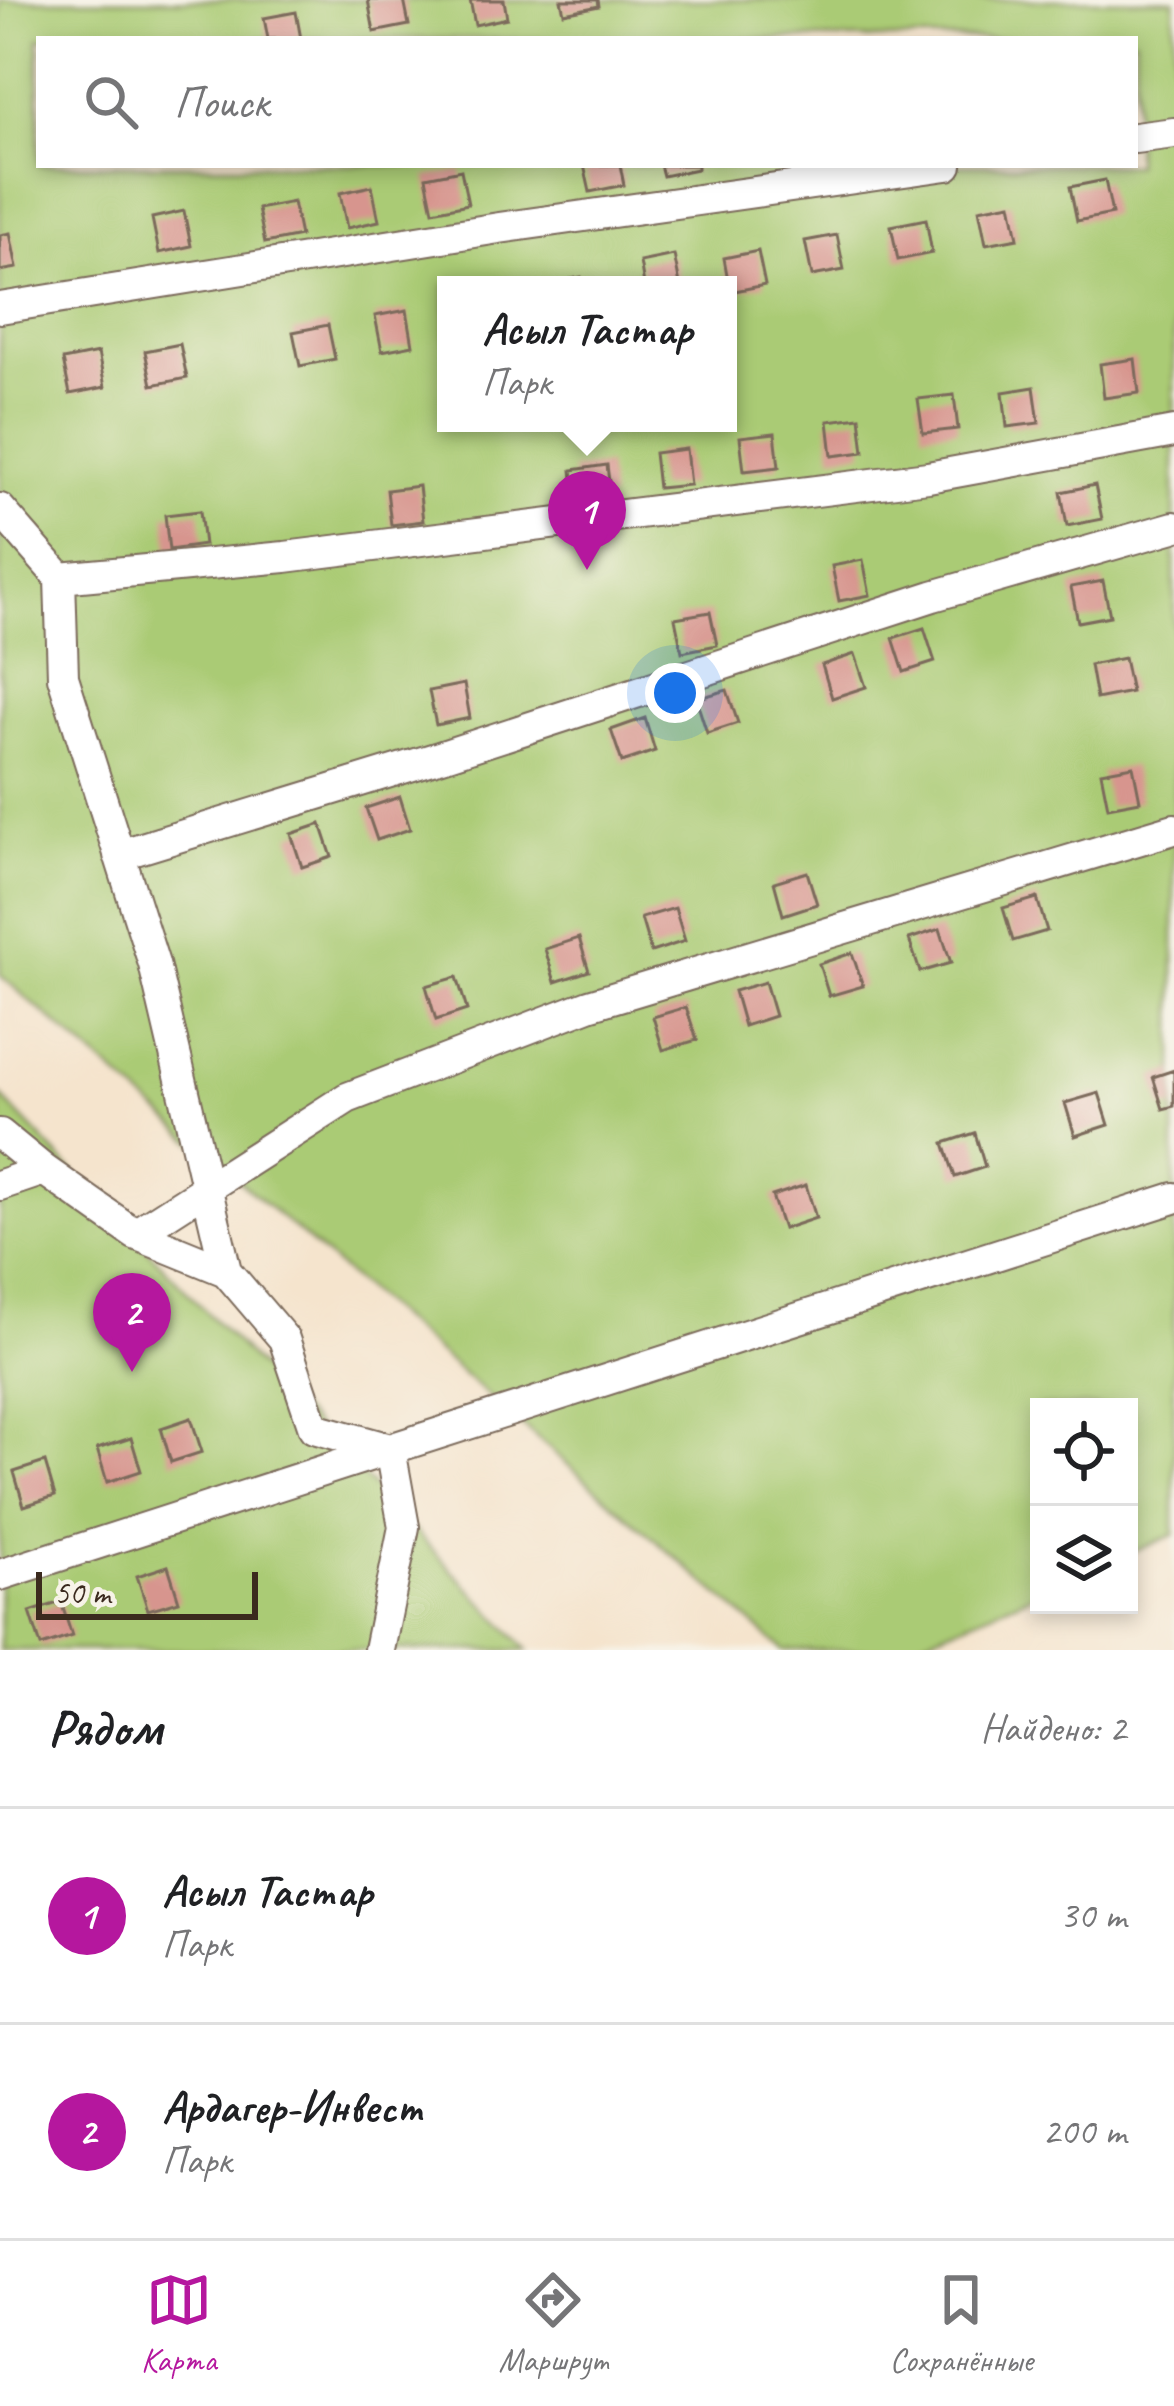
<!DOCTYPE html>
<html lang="ru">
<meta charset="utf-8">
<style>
:root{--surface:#fff;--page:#f2f2f2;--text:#202124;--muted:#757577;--line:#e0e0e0;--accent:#b5179e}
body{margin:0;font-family:Caveat,sans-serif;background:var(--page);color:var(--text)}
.controls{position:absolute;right:36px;bottom:36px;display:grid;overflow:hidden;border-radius:0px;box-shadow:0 6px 18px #0003}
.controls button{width:108px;height:108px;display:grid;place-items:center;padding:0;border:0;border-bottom:3px solid var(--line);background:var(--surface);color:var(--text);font:60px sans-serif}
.scale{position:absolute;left:36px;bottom:30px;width:222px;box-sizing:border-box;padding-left:12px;border:6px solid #3b2a1e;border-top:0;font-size:33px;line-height:42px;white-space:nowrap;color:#3b2a1e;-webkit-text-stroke:9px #f7f3e8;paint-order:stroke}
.you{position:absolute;left:675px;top:693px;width:42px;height:42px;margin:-30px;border:9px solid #fff;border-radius:50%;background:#1a73e8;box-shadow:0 0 0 18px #1a73e833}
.badge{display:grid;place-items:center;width:78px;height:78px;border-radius:50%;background:var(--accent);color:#fff;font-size:39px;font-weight:700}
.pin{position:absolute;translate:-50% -99px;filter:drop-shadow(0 3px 6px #0008)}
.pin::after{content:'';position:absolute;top:63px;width:42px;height:36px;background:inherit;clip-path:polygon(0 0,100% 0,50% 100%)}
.popup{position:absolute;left:437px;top:276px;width:300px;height:156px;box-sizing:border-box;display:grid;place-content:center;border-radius:0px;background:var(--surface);filter:drop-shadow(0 3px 9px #0005);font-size:39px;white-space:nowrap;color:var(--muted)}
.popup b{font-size:45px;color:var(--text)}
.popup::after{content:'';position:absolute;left:50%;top:100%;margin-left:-24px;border:24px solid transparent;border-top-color:var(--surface)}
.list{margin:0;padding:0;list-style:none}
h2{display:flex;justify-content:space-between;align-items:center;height:156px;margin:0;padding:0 48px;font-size:51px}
h2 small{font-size:39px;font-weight:400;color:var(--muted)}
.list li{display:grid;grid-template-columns:78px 1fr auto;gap:36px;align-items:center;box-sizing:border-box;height:216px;padding:0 48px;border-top:3px solid var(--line)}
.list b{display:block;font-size:45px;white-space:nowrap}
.list p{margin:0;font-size:39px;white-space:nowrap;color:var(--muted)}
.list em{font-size:39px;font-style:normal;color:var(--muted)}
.icon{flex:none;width:66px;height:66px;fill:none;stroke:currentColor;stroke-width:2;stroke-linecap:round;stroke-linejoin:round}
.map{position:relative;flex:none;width:1174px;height:1650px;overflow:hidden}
.search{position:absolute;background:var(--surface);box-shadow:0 6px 18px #0003;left:36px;right:36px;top:36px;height:132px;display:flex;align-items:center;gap:30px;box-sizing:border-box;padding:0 42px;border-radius:0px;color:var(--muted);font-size:45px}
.sheet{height:588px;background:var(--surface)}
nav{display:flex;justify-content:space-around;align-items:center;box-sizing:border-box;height:168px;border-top:3px solid var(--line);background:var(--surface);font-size:33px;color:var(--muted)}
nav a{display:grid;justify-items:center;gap:6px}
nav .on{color:var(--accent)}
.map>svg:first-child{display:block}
.green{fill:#aacb74;stroke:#727a49;stroke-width:3;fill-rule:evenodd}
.building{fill:#d7958e}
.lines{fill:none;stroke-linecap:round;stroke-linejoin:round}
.minor-casing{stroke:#7c6b5b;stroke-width:34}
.minor{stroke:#fff;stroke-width:30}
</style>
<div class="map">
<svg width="1174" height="1650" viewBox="0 0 1174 1650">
<rect width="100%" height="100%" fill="#f7f3e8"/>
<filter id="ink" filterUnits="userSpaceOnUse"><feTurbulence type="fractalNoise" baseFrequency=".00833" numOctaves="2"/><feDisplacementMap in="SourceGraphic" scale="24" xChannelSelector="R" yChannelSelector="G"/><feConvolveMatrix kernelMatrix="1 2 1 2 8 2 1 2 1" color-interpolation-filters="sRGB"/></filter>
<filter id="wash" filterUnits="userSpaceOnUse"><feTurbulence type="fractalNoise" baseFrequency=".004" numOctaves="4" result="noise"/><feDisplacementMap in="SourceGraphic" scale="48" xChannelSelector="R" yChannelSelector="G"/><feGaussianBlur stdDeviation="2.7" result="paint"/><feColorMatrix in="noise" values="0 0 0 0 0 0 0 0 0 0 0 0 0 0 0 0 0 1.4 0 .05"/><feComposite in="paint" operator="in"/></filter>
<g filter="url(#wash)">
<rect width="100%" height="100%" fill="#f5e4cd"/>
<!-- green -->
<path class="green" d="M0 0H1174V1535L1129 1554V1407H1039V1592L900 1650H783L0 975ZM39 39H1135V165H39ZM446 285H728V423H446Z
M0 1095 528 1650H0Z"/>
<g id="blocks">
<!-- building -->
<path class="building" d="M368 0H404L409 25 374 32Z
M470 0H504L507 18 475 25Z
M561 0H598L599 6 564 13Z
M296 12 301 39H268L264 18Z
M584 165H620L624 185 590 192Z
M660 165H697V169L663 176Z
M461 170 468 204 433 211 426 177Z
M1105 180 1112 214 1077 221 1070 187Z
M372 186 379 221 347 228 340 193Z
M293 202 300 236 265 243 258 209Z
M1011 203 1018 238 986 244 979 209Z
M184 211 191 246 159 253 152 218Z
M926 219 932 253 898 260 891 226Z
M10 233 17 268 0 271V235Z
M837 235 844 270 812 276 805 241Z
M758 251 765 285 730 292 724 258Z
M674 255 680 285H644L640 262Z
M581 277 582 285H551V283Z
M407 310 413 345 382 351 375 316Z
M328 325 335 359 300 366 293 332Z
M180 344 187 378 152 385 145 351Z
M98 353 105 387 70 394 63 360Z
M1135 359 1139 393 1104 398 1100 364Z
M1034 387 1039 423 1007 427 1003 392Z
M954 395 958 429 923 433 918 399Z
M860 417 864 452 832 456 828 421Z
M775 433 779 467 744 471 740 437Z
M686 449 690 485 658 488 654 453Z
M607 465 611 499 576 504 572 470Z
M1095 485 1102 519 1067 526 1061 492Z
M419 486 423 521 391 525 387 490Z
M200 511 204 545 169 550 165 515Z
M863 560 870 595 839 601 832 566Z
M1103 581 1110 616 1078 622 1071 587Z
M710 612 717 645 682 652 675 618Z
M924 628 935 662 904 672 893 638Z
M855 654 866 687 832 698 822 665Z
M1124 658 1131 692 1096 699 1090 665Z
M464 684 470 718 436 725 429 691Z
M727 690 738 723 707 733 696 699Z
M645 718 655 751 622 762 611 730Z
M1133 766 1140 801 1108 807 1101 772Z
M400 797 410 829 377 840 366 808Z
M321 824 332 857 302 867 291 834Z
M807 872 817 904 783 915 774 882Z
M1037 898 1047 931 1013 941 1003 908Z
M675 908 685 941 651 952 641 918Z
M940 929 951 963 920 972 909 939Z
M579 938 589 971 555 982 545 949Z
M852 953 863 986 829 996 819 964Z
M457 977 467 1010 436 1020 426 986Z
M765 982 775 1016 744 1026 734 991Z
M686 1007 697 1040 663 1050 653 1017Z
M1174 1070V1106L1163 1109 1153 1077Z
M1099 1093 1109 1125 1075 1136 1065 1103Z
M975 1133 985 1167 955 1177 944 1143Z
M806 1185 816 1218 783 1229 772 1196Z
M191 1418 202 1452 171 1462 161 1428Z
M131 1438 141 1471 107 1482 97 1449Z
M45 1462 55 1496 24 1506 14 1472Z
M168 1566 179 1601 148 1610 137 1576Z
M61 1602 72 1636 41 1646 30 1612Z"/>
</g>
</g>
<g filter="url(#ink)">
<use href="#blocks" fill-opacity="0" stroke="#7c6b5b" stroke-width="3"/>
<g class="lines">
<!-- minor casing -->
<g class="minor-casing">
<path id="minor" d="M1135 138 1174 133
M0 308 499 228 947 165
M0 509 60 578 285 557 928 477 1174 432
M60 578 63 677 154 964 226 1271
M119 855 439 757 933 596 1174 527
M0 1134 44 1170 135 1234 226 1271 284 1339 314 1428 390 1449 0 1575
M0 1185 44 1170
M135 1234 347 1098 589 1005 1174 829
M379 1650 404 1527 390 1449 1174 1198"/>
</g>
<!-- minor -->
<use href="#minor" class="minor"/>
</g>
</g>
</svg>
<div class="controls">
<button><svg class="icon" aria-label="locate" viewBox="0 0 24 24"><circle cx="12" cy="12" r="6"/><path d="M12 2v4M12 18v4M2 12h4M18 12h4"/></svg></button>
<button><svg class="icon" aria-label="layers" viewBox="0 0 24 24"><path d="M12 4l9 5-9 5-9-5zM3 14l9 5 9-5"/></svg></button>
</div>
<div class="scale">50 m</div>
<div class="you"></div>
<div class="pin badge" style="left:587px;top:570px">1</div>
<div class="popup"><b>Асыл Тастар</b>Парк</div>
<div class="pin badge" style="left:132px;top:1372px">2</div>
<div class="search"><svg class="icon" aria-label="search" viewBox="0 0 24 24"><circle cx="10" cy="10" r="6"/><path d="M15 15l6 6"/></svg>Поиск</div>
</div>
<section class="sheet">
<h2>Рядом<small>Найдено: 2</small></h2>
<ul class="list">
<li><span class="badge">1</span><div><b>Асыл Тастар</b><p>Парк</p></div><em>30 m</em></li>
<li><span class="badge">2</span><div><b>Ардагер-Инвест</b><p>Парк</p></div><em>200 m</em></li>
</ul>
</section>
<nav>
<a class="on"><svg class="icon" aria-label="map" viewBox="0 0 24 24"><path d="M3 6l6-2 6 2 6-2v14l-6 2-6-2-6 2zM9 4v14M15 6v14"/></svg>Карта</a>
<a><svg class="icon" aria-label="directions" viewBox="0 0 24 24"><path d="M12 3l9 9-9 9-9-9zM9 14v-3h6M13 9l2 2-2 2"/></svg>Маршрут</a>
<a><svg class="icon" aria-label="saved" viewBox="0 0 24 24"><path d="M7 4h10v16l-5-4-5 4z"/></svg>Сохранённые</a>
</nav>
